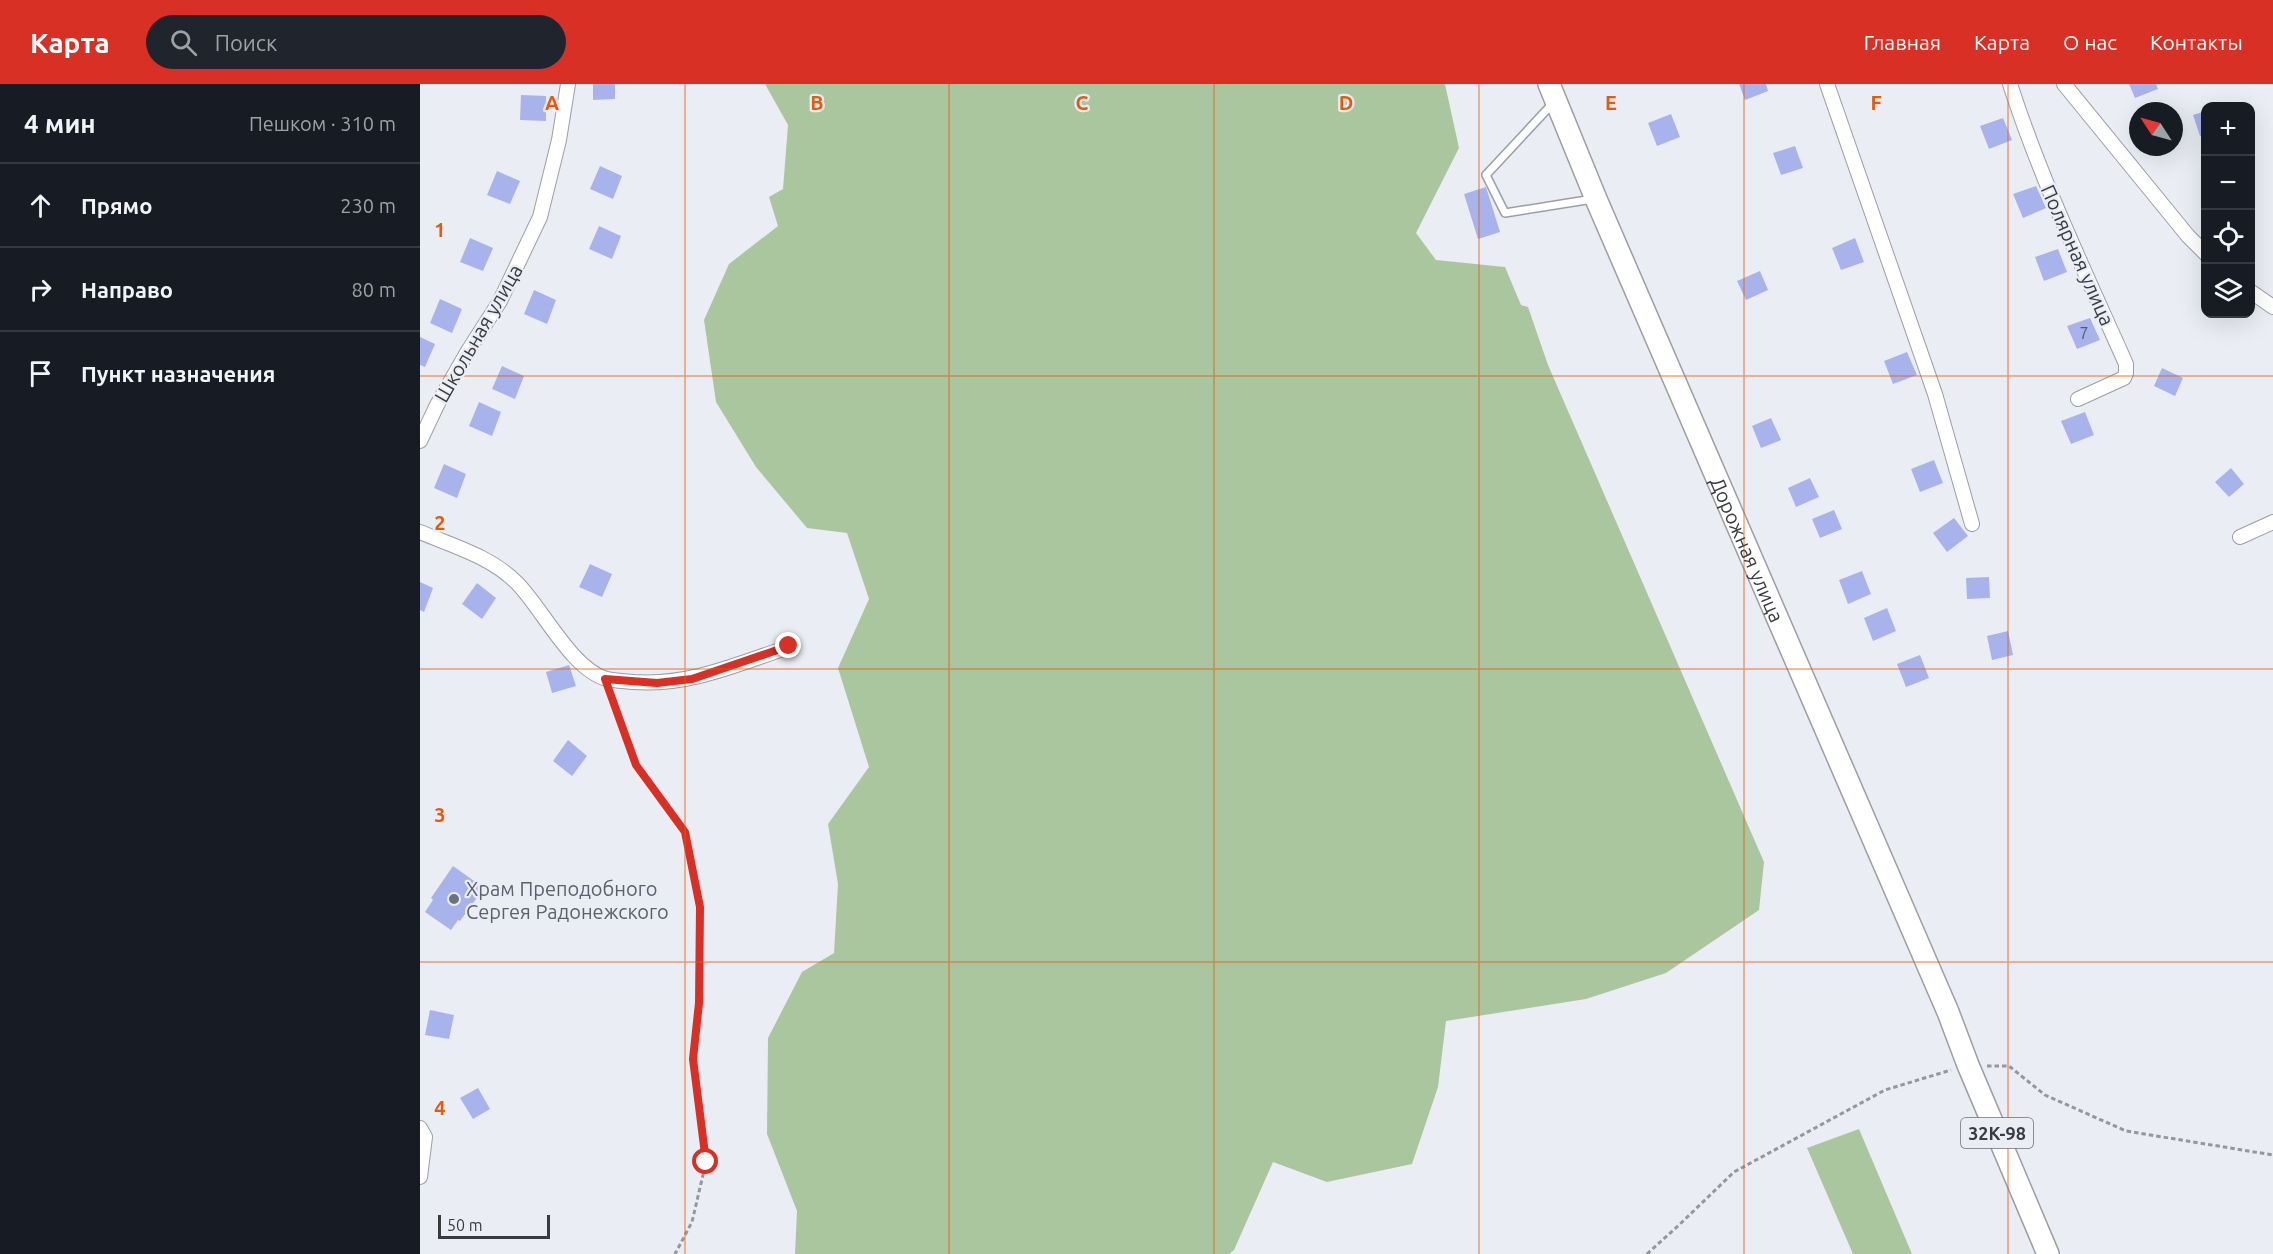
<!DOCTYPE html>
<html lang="ru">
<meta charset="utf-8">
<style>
:root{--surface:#171b24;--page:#20242c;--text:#f1f3f6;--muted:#9ea1a6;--line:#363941;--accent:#d93025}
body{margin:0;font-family:Ubuntu,sans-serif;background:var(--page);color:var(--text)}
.controls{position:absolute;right:18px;top:18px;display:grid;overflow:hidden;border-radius:12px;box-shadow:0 6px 24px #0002}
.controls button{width:54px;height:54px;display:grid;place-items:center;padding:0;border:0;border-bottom:2px solid var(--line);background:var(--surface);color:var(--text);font:30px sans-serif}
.compass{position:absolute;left:1709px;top:18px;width:54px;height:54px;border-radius:50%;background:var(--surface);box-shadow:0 6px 24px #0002;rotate:306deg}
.scale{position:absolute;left:18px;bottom:15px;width:112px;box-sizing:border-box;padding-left:6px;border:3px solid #3a3b3e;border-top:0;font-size:16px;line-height:21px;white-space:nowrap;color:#3a3b3e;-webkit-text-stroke:4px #ebedf5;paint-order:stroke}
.stop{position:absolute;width:18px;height:18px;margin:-14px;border:4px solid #d93025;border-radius:50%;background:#fff}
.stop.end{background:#d93025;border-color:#fff;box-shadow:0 2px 6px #0008}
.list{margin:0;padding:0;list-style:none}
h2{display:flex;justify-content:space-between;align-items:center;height:78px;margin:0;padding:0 24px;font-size:26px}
h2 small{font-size:20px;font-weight:400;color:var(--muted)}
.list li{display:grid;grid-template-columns:39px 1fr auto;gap:18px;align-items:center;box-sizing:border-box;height:84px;padding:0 24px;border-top:2px solid var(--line)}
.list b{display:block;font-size:22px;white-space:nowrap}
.list em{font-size:20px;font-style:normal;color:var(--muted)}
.icon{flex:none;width:33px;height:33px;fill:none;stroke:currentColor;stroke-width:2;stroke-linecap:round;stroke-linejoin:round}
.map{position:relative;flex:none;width:1853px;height:1170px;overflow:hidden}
header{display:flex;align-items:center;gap:36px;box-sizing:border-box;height:84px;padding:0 30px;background:var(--accent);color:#fff}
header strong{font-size:28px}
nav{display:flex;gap:33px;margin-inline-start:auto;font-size:21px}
.search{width:420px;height:54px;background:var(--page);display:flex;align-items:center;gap:15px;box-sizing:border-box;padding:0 21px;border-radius:33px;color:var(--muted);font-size:22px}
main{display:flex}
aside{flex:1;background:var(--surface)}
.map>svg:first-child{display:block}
.green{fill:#aac69f}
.building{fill:#a7b3ea}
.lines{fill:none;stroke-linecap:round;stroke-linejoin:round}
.lane-casing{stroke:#9c9ea6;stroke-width:10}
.street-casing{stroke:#9c9ea6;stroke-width:16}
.primary-casing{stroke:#9c9ea6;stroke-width:24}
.path{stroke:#95979c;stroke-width:3;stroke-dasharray:4.5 3;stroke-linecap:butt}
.lane{stroke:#fff;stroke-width:7}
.street{stroke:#fff;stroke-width:14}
.primary{stroke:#fff;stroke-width:21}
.route{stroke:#d93025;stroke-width:8}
.grid{fill:none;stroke:#e8590c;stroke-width:1.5;stroke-opacity:0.55}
.worship-dot{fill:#6b7280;stroke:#ebedf5;stroke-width:2}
.labels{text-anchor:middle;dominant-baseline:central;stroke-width:4.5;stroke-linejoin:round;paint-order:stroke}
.number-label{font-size:16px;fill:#555969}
.shield{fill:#ebedf5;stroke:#6f7075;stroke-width:1.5}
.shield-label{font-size:18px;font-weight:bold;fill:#3a3b3e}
.street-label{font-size:20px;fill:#3a3b3e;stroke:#ebedf5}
.worship-label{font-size:20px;fill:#5b616d;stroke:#ebedf5;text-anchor:start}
.grid-label{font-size:20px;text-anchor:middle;font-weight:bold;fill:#e8590c;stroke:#ebedf5;stroke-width:4.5;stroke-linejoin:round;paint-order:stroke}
</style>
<header>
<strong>Карта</strong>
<div class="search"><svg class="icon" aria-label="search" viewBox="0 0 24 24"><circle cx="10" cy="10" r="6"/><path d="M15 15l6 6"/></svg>Поиск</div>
<nav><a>Главная</a><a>Карта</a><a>О нас</a><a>Контакты</a></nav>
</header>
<main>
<aside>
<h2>4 мин<small>Пешком · 310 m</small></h2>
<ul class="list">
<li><svg class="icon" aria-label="ahead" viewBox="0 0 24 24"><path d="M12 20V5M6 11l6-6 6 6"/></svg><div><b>Прямо</b></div><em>230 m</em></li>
<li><svg class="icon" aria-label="right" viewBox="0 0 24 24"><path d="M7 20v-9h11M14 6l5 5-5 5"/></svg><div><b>Направо</b></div><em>80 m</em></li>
<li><svg class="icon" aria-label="arrive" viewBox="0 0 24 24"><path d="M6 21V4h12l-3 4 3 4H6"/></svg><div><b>Пункт назначения</b></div></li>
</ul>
</aside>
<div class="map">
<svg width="1853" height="1170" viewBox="0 0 1853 1170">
<rect width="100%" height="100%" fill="#ebedf5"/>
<!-- green -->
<path class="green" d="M345 0H1025L1039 64 996 149 1016 176 1085 183 1101 221 1108 223 1128 281 1344 778 1339 826 1246 889 1166 915 1026 937 1018 1003 992 1080 907 1098 853 1078 814 1166 809 1170H375L377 1127 347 1050 348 954 382 888 414 869 418 800 408 740 449 683 418 584 449 515 427 449 387 444 336 383 296 318 284 236 309 180 358 142 349 113 363 105 368 41Z
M1439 1045 1492 1170H1433L1387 1064Z"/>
<!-- building -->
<path class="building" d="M173 0H195V15L173 16Z
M1319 0H1346L1348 7 1325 16Z
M1709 0H1736L1738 5 1715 14Z
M101 11 126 12V37L100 36Z
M1786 27V50L1780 52 1773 31Z
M1251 30 1260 53 1237 62 1228 39Z
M1583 34 1592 56 1569 65 1560 42Z
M1375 62 1383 84 1361 91 1353 69Z
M180 82 202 92 193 115 170 105Z
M77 87 100 97 90 120 67 111Z
M1616 102 1626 124 1603 134 1593 110Z
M1066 103 1080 148 1058 155 1044 110Z
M179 142 201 152 192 175 169 165Z
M50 154 73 164 63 187 40 178Z
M1435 154 1444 178 1421 186 1412 164Z
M1638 165 1647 188 1624 197 1615 173Z
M1340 187 1348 206 1326 216 1317 197Z
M114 206 136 216 127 240 104 230Z
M20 215 42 225 32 249 10 239Z
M1670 234 1680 256 1657 265 1647 242Z
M0 253 15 260 5 283 0 281Z
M1487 268 1497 291 1473 300 1464 277Z
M82 282 104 292 95 315 72 305Z
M1742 284 1763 294 1755 312 1734 302Z
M59 318 81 328 72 352 49 342Z
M1665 328 1674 351 1651 360 1641 337Z
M1351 334 1361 356 1341 364 1332 342Z
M1514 376 1523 399 1500 408 1491 385Z
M24 380 46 390 37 414 14 404Z
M1811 384 1824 400 1809 413 1795 398Z
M1390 394 1399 413 1376 423 1368 404Z
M1414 426 1422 445 1400 454 1392 435Z
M1534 434 1548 452 1527 468 1513 449Z
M170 480 192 490 182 513 159 503Z
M1442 487 1451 510 1428 520 1419 496Z
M1569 493 1570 514 1547 515 1546 494Z
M0 498 13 504 4 528 0 526Z
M57 499 76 514 62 535 42 520Z
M1467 524 1476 547 1453 557 1444 534Z
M1588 547 1593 571 1572 576 1567 552Z
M1500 571 1509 594 1486 603 1477 580Z
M149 581 156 602 132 609 126 588Z
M148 656 167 672 152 692 133 677Z
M33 782 64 804 40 837 38 836 31 846 5 828 13 816 11 814Z
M10 926 34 931 29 955 5 951Z
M58 1004 70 1025 53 1035 40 1014Z"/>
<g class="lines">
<!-- lane casing -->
<g class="lane-casing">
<path id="lane" d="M1134 18 1066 91 1085 129 1173 115"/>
</g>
<!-- street casing -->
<g class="street-casing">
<path id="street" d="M1407 0 1515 310 1552 440
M1590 0C1621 96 1665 188 1706 280V289L1704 294 1658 315
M1644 0 1768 152 1786 170
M1830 207 1853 223
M0 357 17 321 48 267 80 217 120 133 139 56 148 0
M0 448C33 462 72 473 97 499 122 524 152 586 187 595 195 597 205 597 214 598 270 602 317 580 369 563
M1820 453 1853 438
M0 1044 5 1053 0 1093"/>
</g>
<!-- primary casing -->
<g class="primary-casing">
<g id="primary">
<path id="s1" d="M1129 0 1176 115 1528 928 1548 981 1628 1170"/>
</g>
</g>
<!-- path -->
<path class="path" d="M191 610 216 681 265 748 280 823 279 919 273 975 286 1078 272 1138 255 1170
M1567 982H1589L1625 1011 1706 1047 1853 1071
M1227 1170 1259 1141 1314 1088 1465 1006 1531 986"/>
<!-- lane -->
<use href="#lane" class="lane"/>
<!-- street -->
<use href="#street" class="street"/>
<!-- primary -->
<use href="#primary" class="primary"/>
</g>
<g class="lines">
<!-- route -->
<path class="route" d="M286 1078 273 975 279 919 280 823 265 748 216 681 185 595 237 599 272 595 369 562"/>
</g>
<!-- grid -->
<path class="grid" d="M265 0V1170M529 0V1170M794 0V1170M1059 0V1170M1324 0V1170M1588 0V1170M0 292H1853M0 585H1853M0 878H1853"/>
<!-- markers -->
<circle class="worship-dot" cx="34" cy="815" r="6"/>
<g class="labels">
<!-- number labels -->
<g class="number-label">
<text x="1664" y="249">7</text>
</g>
<!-- shield labels -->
<rect class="shield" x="1541" y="1034" width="72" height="30" rx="4.5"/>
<g class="shield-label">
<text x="1577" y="1049">32К-98</text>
</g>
<!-- street labels -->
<g class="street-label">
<text transform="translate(1658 171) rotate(66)">Полярная улица</text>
<text transform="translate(58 249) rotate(-60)">Школьная улица</text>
<text stroke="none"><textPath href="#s1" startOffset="506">Дорожная улица</textPath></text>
</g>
<!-- worship labels -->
<g class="worship-label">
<text x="46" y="804">Храм Преподобного<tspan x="46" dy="23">Сергея Радонежского</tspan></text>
</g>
</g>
<g class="grid-label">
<text x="132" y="26">A</text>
<text x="397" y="26">B</text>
<text x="662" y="26">C</text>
<text x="926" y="26">D</text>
<text x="1191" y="26">E</text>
<text x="1456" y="26">F</text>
<text x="20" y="153">1</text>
<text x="20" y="446">2</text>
<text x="20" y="738">3</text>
<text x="20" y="1031">4</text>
</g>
</svg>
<div class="controls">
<button>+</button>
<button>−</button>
<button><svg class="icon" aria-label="locate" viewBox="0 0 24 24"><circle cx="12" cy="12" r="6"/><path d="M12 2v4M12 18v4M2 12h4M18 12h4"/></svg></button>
<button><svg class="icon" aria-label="layers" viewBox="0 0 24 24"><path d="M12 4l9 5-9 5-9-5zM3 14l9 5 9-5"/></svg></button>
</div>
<svg class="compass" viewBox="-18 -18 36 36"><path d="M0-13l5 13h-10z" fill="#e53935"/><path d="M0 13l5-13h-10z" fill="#9ea1a6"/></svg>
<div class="scale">50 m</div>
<div class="stop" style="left:286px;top:1078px"></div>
<div class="stop end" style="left:369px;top:562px"></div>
</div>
</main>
